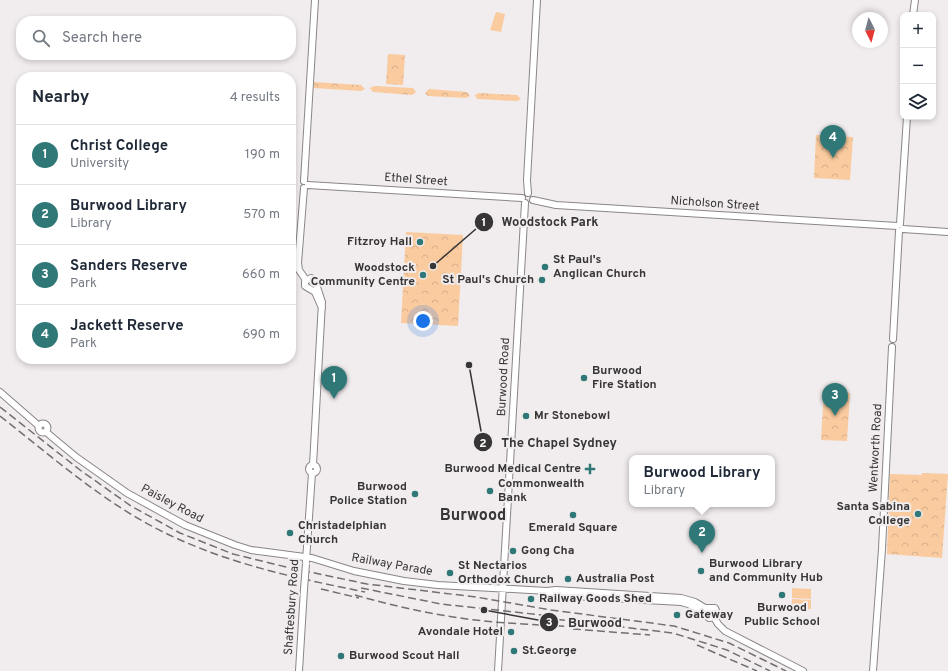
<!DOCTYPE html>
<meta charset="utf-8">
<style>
:root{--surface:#fff;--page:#f6f6f7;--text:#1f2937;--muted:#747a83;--line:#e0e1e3;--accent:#2f7877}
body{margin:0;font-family:Overpass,sans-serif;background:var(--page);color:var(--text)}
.controls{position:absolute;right:12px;top:12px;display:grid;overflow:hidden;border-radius:8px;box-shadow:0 2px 6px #0003}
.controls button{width:36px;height:36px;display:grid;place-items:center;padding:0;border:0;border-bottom:1px solid var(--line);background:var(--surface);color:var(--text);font:20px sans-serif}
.compass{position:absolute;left:852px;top:12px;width:36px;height:36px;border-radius:50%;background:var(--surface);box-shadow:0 2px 6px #0003;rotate:174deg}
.you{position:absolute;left:423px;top:321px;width:14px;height:14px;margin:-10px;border:3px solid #fff;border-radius:50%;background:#1a73e8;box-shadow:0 0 0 6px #1a73e833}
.badge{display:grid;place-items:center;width:26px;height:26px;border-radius:50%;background:var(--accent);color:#fff;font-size:13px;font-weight:700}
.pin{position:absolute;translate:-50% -33px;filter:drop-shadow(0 1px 2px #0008)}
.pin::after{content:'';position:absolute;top:21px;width:14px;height:12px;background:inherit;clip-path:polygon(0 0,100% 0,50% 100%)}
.popup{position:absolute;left:629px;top:455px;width:146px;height:52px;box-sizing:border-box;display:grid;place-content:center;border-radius:8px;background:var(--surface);filter:drop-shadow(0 1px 3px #0005);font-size:13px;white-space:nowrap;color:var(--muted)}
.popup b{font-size:15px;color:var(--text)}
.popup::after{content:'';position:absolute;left:50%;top:100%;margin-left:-8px;border:8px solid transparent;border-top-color:var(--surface)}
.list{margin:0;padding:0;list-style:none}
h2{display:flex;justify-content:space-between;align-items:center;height:52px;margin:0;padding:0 16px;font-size:17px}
h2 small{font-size:13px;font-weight:400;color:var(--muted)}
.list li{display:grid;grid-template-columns:26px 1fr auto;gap:12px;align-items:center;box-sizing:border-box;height:60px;padding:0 16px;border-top:1px solid var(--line)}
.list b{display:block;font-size:15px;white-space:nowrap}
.list p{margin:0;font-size:13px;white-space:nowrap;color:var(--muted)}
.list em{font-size:13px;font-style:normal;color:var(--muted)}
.icon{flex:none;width:22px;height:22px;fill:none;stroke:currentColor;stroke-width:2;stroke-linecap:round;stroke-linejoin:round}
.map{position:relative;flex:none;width:948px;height:671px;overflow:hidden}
.search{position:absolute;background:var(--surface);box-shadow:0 2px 6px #0003;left:16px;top:16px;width:280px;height:44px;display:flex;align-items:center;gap:10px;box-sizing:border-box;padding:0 14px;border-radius:16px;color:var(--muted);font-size:15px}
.panel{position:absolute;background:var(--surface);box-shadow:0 2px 6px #0003;left:16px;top:72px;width:280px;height:292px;border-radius:16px}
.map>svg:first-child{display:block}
.forest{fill:url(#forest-crowns)}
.pitch{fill:#facb9f}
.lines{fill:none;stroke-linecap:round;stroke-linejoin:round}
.secondary-casing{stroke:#8a8687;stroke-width:8}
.secondary{stroke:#fff;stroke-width:6}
.rail{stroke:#726f70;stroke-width:1.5;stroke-dasharray:8 4;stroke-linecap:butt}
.secondary-bridge-casing{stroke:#8a8687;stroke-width:8;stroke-linecap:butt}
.secondary-bridge{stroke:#fff;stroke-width:6}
.poi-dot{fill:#2f7877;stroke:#f1eced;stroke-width:1.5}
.labels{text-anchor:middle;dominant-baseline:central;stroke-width:4;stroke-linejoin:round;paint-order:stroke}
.street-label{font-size:12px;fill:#373535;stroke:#f1eced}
.poi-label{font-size:12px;font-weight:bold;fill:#373535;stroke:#f1eced;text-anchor:start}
.district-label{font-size:16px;font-weight:bold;fill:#373535;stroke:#f1eced}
.leader{fill:none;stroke:#373535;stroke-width:1.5}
.callout-dot{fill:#373535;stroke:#f1eced;stroke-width:1.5}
.mark-label{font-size:12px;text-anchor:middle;font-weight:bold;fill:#fff}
.callout-label{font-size:13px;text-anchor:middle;font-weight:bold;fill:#373535;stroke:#f1eced;stroke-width:4;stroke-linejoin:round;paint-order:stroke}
</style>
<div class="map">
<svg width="948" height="671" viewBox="0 0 948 671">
<defs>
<pattern id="forest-crowns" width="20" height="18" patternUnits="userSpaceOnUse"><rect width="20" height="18" fill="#facb9f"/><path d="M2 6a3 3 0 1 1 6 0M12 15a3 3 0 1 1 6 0" fill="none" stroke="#d7af8a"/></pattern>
</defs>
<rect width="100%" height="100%" fill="#f1eced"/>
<!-- forest -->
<path class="forest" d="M388 54 405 55 403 85 386 84Z
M314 82 361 85 365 89 361 91 314 88Z
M374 86 413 88 416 92 412 95 373 92 370 88Z
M429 89 467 92 470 96 466 98 428 96 425 93Z
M479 93 517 95 521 99 517 101 477 99 475 95Z
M816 135 853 137 850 180 814 178Z
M406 232 463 235 458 326 401 323Z
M824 391 850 393 847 441 821 440Z
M922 473 948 474 942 558 887 554 890 474 922 475Z"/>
<!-- pitch -->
<path class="pitch" d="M496 12 505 14 501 32 490 30Z
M792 588 811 589V599L792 598Z
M792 599 811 600V609H791Z"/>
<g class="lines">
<!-- secondary casing -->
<g class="secondary-casing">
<path id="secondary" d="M913 15 915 0
M304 181 315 0
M308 185 522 198
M304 188 298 263 299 270 306 280
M528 193 527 180 537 0
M533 200 556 205 897 226
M900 224 907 117
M903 229 948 232
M893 339 899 231
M0 392 39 426
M38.5 428a4.5 4.5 0 1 1 9 0a4.5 4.5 0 1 1-9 0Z
M46 432 76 457 127 493 185 525 235 545 251 550 312 558 354 571 404 581 438 585 547 591 556 590 681 598 695 602 705 608H715L717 613 714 617
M313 465 322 302 315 281 311 278 305 281V286L315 292 322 308
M309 469a4 4 0 1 1 8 0a4 4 0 1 1-8 0Z
M306 561 312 473
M548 592 556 595 681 602C692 604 701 610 709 618L714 617
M714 617 718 624 725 631 803 671
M299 671 304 589
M498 671 525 203
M873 671 882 549 892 347"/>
</g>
<!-- secondary -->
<use href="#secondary" class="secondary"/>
<!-- rail -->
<path class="rail" d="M0 407 80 470 131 506 180 533 233 554 286 567 367 584 476 597 551 610 674 626 729 643 786 671
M0 416C56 460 111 509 176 538 237 566 301 579 365 592
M361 588 441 604 551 616
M321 589 359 598
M355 595C394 606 434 615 475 620 509 624 544 625 578 627
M545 618 673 633 727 650 770 671
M573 629 650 635
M697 645 757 671"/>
<!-- secondary-bridge casing -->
<g class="secondary-bridge-casing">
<path id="secondary-bridge" d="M304 589 306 564"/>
</g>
<!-- secondary-bridge -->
<use href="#secondary-bridge" class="secondary-bridge"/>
</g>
<!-- markers -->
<g class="poi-dot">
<circle cx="420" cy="242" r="4"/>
<circle cx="545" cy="267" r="4"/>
<circle cx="423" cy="275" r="4"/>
<circle cx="542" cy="280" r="4"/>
<circle cx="584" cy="378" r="4"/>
<circle cx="526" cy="416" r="4"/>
<path d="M588 463h4v4h4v4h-4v4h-4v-4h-4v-4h4z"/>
<circle cx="490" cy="491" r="4"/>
<circle cx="415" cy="494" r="4"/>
<circle cx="918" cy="514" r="4"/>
<circle cx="573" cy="515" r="4"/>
<circle cx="290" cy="533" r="4"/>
<circle cx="513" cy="551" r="4"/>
<circle cx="701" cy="571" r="4"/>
<circle cx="450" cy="573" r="4"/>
<circle cx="568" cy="579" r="4"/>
<circle cx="782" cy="595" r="4"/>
<circle cx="531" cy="599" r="4"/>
<circle cx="677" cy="615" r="4"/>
<circle cx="511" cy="632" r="4"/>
<circle cx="514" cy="651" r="4"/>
<circle cx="341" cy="656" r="4"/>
</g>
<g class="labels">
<!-- street labels -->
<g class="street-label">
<text transform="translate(416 180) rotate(4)">Ethel Street</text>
<text transform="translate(715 204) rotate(4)">Nicholson Street</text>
<text transform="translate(504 377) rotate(-87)">Burwood Road</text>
<text transform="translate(876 448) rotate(-87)">Wentworth Road</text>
<text transform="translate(172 504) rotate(28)">Paisley Road</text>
<text transform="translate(392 565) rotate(10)">Railway Parade</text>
<text transform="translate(292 607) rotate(-86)">Shaftesbury Road</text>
</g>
<!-- poi labels -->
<g class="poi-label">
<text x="412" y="242" text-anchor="end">Fitzroy Hall</text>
<text x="553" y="260">St Paul's<tspan x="553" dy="14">Anglican Church</tspan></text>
<text x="415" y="268" text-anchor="end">Woodstock<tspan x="415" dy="14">Community Centre</tspan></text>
<text x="534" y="280" text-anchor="end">St Paul's Church</text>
<text x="592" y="371">Burwood<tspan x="592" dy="14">Fire Station</tspan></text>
<text x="534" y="416">Mr Stonebowl</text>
<text x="581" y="469" text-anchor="end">Burwood Medical Centre</text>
<text x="498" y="484">Commonwealth<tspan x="498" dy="14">Bank</tspan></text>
<text x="407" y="487" text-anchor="end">Burwood<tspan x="407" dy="14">Police Station</tspan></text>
<text x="910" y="507" text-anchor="end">Santa Sabina<tspan x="910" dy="14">College</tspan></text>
<text x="298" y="526">Christadelphian<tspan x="298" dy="14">Church</tspan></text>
<text x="573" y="528" text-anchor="middle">Emerald Square</text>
<text x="521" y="551">Gong Cha</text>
<text x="709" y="564">Burwood Library<tspan x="709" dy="14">and Community Hub</tspan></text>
<text x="458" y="566">St Nectarios<tspan x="458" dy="14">Orthodox Church</tspan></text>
<text x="576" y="579">Australia Post</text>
<text x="539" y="599">Railway Goods Shed</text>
<text x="782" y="608" text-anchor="middle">Burwood<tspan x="782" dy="14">Public School</tspan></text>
<text x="685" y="615">Gateway</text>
<text x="503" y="632" text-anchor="end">Avondale Hotel</text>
<text x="522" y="651">St.George</text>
<text x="349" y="656">Burwood Scout Hall</text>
</g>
<!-- district labels -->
<g class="district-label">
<text x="473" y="516">Burwood</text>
</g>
</g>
<!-- callouts -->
<path class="leader" d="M433 266L484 222M469 365L483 442M484 610L549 622"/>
<g class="callout-dot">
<circle cx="433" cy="266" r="4"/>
<circle cx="469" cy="365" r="4"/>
<circle cx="484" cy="610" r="4"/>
<circle cx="484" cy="222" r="10"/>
<circle cx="483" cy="442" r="10"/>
<circle cx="549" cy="622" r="10"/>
</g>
<g class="mark-label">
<text x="484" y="226">1</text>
<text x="483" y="447">2</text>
<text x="549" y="626">3</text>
</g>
<g class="callout-label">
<text x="550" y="226">Woodstock Park</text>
<text x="559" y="447">The Chapel Sydney</text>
<text x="595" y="627">Burwood</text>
</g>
</svg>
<div class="controls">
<button>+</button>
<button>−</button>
<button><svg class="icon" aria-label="layers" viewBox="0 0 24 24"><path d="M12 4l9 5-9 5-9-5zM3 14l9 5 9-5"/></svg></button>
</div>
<svg class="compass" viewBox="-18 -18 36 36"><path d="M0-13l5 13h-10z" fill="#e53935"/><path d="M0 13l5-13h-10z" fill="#747a83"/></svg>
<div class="you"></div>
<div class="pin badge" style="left:334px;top:399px">1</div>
<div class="pin badge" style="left:702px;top:553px">2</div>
<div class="popup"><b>Burwood Library</b>Library</div>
<div class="pin badge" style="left:835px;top:416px">3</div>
<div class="pin badge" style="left:833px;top:158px">4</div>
<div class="search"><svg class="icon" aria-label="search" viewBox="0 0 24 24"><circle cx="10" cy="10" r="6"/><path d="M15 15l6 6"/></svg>Search here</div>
<section class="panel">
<h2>Nearby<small>4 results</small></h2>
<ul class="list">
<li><span class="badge">1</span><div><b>Christ College</b><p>University</p></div><em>190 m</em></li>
<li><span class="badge">2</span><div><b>Burwood Library</b><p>Library</p></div><em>570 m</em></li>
<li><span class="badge">3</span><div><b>Sanders Reserve</b><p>Park</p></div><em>660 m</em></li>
<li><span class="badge">4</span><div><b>Jackett Reserve</b><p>Park</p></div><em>690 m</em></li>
</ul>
</section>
</div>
